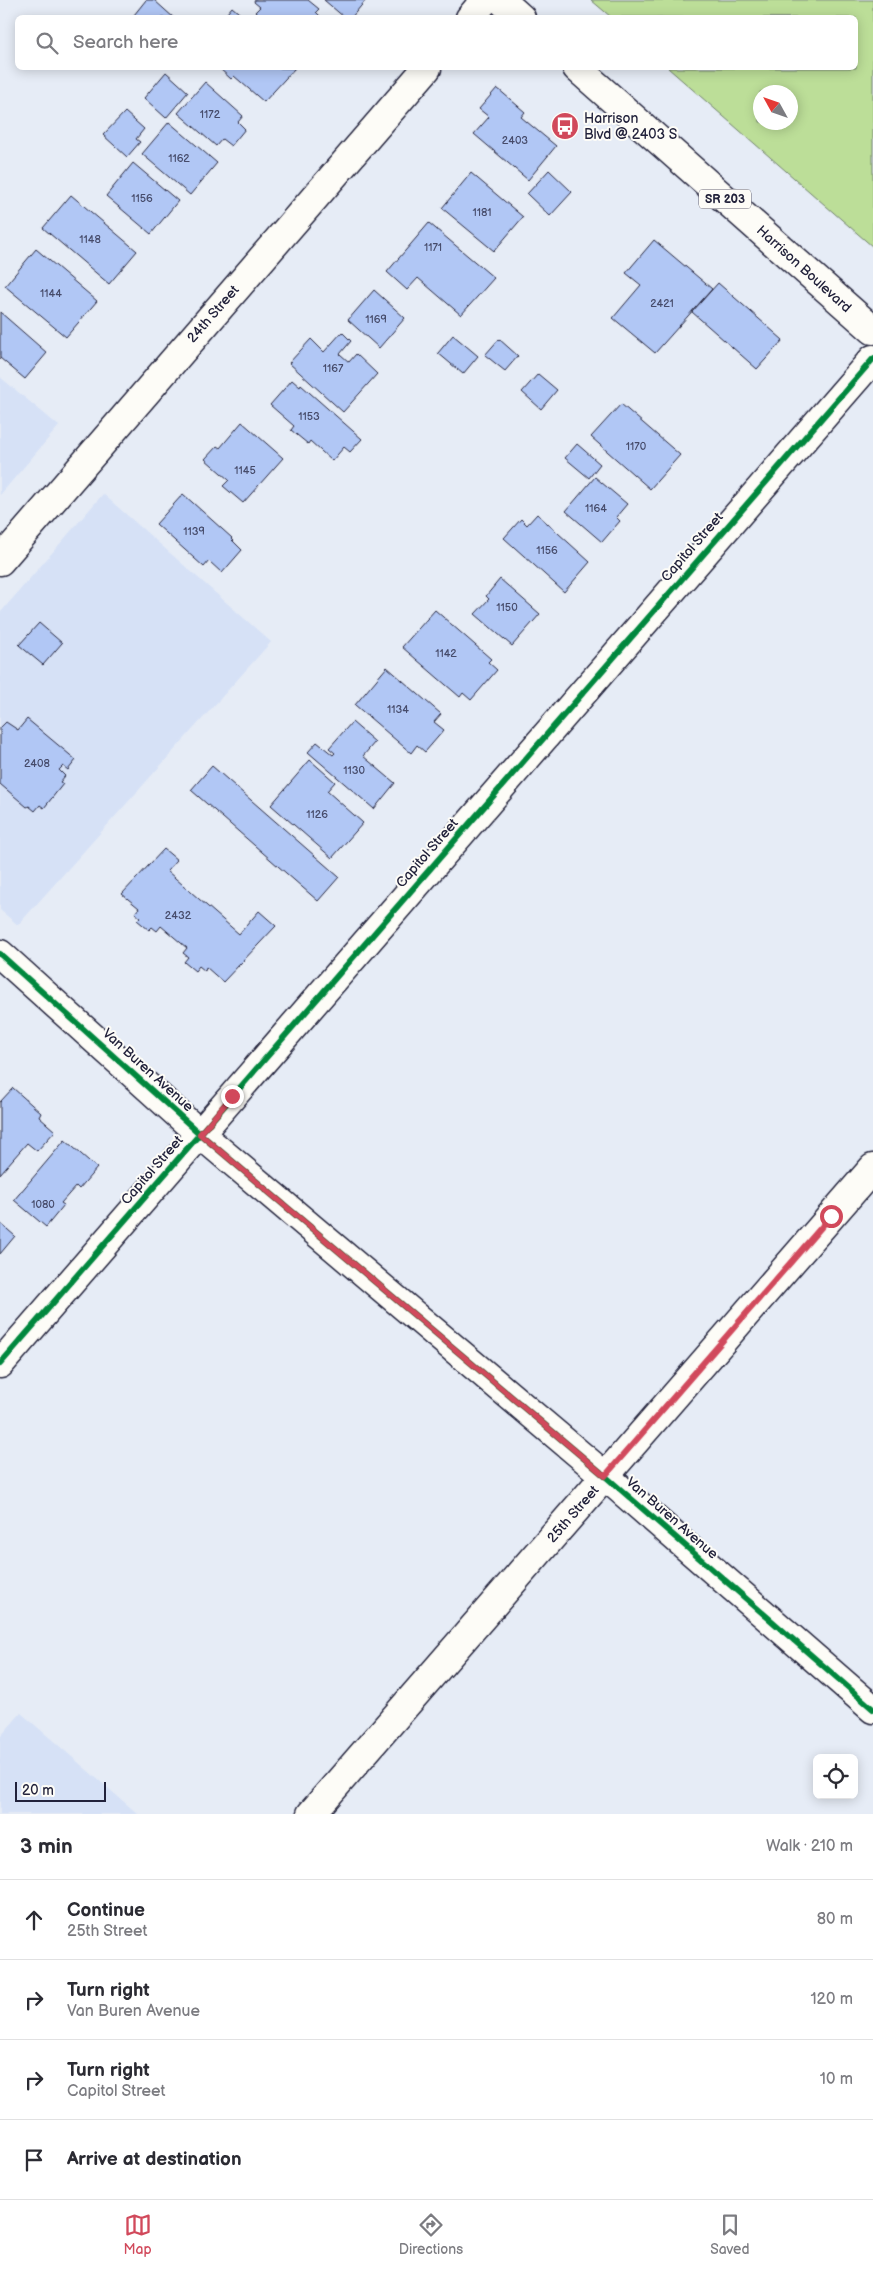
<!DOCTYPE html>
<meta charset="utf-8">
<style>
:root{--surface:#fff;--page:#f7f7f7;--text:#2b2b33;--muted:#7c7c81;--line:#e1e1e2;--accent:#d1495b}
body{margin:0;font-family:"Balsamiq Sans",sans-serif;background:var(--page);color:var(--text)}
.controls{position:absolute;right:15px;bottom:15px;display:grid;overflow:hidden;border-radius:8px;box-shadow:0 2px 12px #0003}
.controls button{width:45px;height:45px;display:grid;place-items:center;padding:0;border:0;border-bottom:1px solid var(--line);background:var(--surface);color:var(--text);font:25px sans-serif}
.compass{position:absolute;left:753px;top:85px;width:45px;height:45px;border-radius:50%;background:var(--surface);box-shadow:0 2px 12px #0003;rotate:310deg}
.scale{position:absolute;left:15px;bottom:12px;width:91px;box-sizing:border-box;padding-left:5px;border:2px solid #22223b;border-top:0;font-size:14px;line-height:18px;white-space:nowrap;color:#22223b;-webkit-text-stroke:4px #fdfcf7;paint-order:stroke}
.stop{position:absolute;width:15px;height:15px;margin:-11px;border:4px solid #d1495b;border-radius:50%;background:#fff}
.stop.end{background:#d1495b;border-color:#fff;box-shadow:0 1px 5px #0008}
.list{margin:0;padding:0;list-style:none}
h2{display:flex;justify-content:space-between;align-items:center;height:65px;margin:0;padding:0 20px;font-size:21px}
h2 small{font-size:16px;font-weight:400;color:var(--muted)}
.list li{display:grid;grid-template-columns:32px 1fr auto;gap:15px;align-items:center;box-sizing:border-box;height:80px;padding:0 20px;border-top:1px solid var(--line)}
.list b{display:block;font-size:19px;white-space:nowrap}
.list p{margin:0;font-size:16px;white-space:nowrap;color:var(--muted)}
.list em{font-size:16px;font-style:normal;color:var(--muted)}
.icon{flex:none;width:28px;height:28px;fill:none;stroke:currentColor;stroke-width:2;stroke-linecap:round;stroke-linejoin:round}
.map{position:relative;flex:none;width:873px;height:1814px;overflow:hidden}
.search{position:absolute;background:var(--surface);box-shadow:0 2px 12px #0003;left:15px;right:15px;top:15px;height:55px;display:flex;align-items:center;gap:12px;box-sizing:border-box;padding:0 18px;border-radius:8px;color:var(--muted);font-size:19px}
.sheet{height:385px;background:var(--surface)}
nav{display:flex;justify-content:space-around;align-items:center;box-sizing:border-box;height:70px;border-top:1px solid var(--line);background:var(--surface);font-size:14px;color:var(--muted)}
nav a{display:grid;justify-items:center;gap:2px}
nav .on{color:var(--accent)}
.map>svg:first-child{display:block}
.built{fill:#d6e1f6}
.green{fill:#bcde98;stroke:#6f806a;fill-rule:evenodd}
.building{fill:#b1c7f5;stroke:#22223b}
.lines{fill:none;stroke-linecap:round;stroke-linejoin:round}
.street-casing{stroke:#22223b;stroke-width:31}
.secondary-casing{stroke:#22223b;stroke-width:31}
.primary-casing{stroke:#22223b;stroke-width:31}
.street{stroke:#fdfcf7;stroke-width:28}
.secondary{stroke:#fdfcf7;stroke-width:28}
.primary{stroke:#fdfcf7;stroke-width:28}
.cycleway-casing{stroke:#fdfcf7;stroke-width:9}
.cycleway{stroke:#00873e;stroke-width:6}
.route{stroke:#d1495b;stroke-width:6}
.labels{text-anchor:middle;dominant-baseline:central;stroke-width:4;stroke-linejoin:round;paint-order:stroke}
.number-label{font-size:11px;fill:#464b6a}
.shield{fill:#fdfcf7;stroke:#646373;stroke-width:1}
.shield-label{font-size:12px;font-weight:bold;fill:#22223b}
.poi-label{font-size:14px;fill:#22223b;stroke:#fdfcf7;text-anchor:start}
.street-label{font-size:14px;fill:#22223b;stroke:#fdfcf7}
</style>
<div class="map">
<svg width="873" height="1814" viewBox="0 0 873 1814">
<rect width="100%" height="100%" fill="#e6ecf6"/>
<filter id="ink" filterUnits="userSpaceOnUse"><feTurbulence type="fractalNoise" baseFrequency=".02" numOctaves="2"/><feDisplacementMap in="SourceGraphic" scale="10" xChannelSelector="R" yChannelSelector="G"/><feConvolveMatrix kernelMatrix="1 2 1 2 8 2 1 2 1" color-interpolation-filters="sRGB"/></filter>
<g filter="url(#ink)">
<!-- built -->
<path class="built" d="M0 377 59 426 0 495Z
M103 494 271 642 18 925 0 910V613Z
M21 1713 138 1814H0V1737Z"/>
<!-- green -->
<path class="green" d="M591 0H873V247L668 68H856V18L611 17ZM760 92H790V122H760Z"/>
<!-- building -->
<path class="building" d="M146 0H154L174 18H137L134 15Z
M255 0H308L319 9 316 12 322 18H262L255 12 260 7 254 2Z
M324 0H366L351 18H345Z
M232 7 245 18H223Z
M219 68H295L264 102 234 76 231 79Z
M166 72 188 92 166 118 144 98Z
M205 82 243 116 238 122 245 129 231 146 222 139 216 146 178 113Z
M497 88 525 112 521 117 556 146 528 180 474 134 489 117 479 109Z
M125 112 144 129 136 139 140 142 127 157 103 135Z
M169 122 217 163 190 195 142 154Z
M133 163 178 201 151 234 106 196Z
M549 170 572 192 550 216 527 194Z
M471 173 523 217 494 251 442 208Z
M71 195 137 251 109 284 43 228Z
M429 223 494 278 461 315 418 278 407 290 387 272Z
M654 240 712 289 655 353 613 318 641 285 626 273Z
M36 249 97 301 66 337 5 286Z
M718 283 783 340 757 369 692 312Z
M374 290 405 318 379 348 348 320Z
M0 312 47 353 25 379 0 358Z
M342 332 351 341 340 354 349 362 356 354 377 374 343 412 289 363 311 339 324 352Z
M453 335 478 356 463 374 438 353Z
M499 339 518 356 505 371 485 355Z
M538 374 557 390 541 409 522 392Z
M292 380 300 387 301 385 362 439 350 452 344 447 332 461 310 441 308 444 291 430 294 426 270 405Z
M621 404 680 455 650 489 591 437Z
M242 422 283 458 243 503 223 486 229 480 205 459 217 446 220 448Z
M577 444 600 464 589 478 565 458Z
M595 477 627 504 616 517 620 521 602 542 566 511Z
M183 494 232 538 231 539 242 550 222 573 209 561 204 567 156 524Z
M537 514 590 562 564 592 504 538 521 519 527 525Z
M500 579 540 614 512 646 475 614 489 599 486 596Z
M435 610 491 659 488 662 497 670 471 700 463 693 460 697 402 647Z
M39 623 62 643 43 665 19 645Z
M387 667 441 714 434 722 444 730 425 752 417 745 411 753 355 705Z
M27 719 76 760 68 770 63 766 59 770 65 776 60 782 63 784 44 808 40 805 35 811 29 806 27 807 0 784V728L6 722 18 730Z
M352 722 375 742 363 756 395 783 374 809 308 752 317 742 333 755 335 753 329 748Z
M310 760 335 782 327 791 363 823 332 858 271 805Z
M212 766 339 877 318 901 191 790Z
M164 849 177 860 167 871 239 934 259 911 276 926 223 982 206 967 205 971 199 966 195 971 184 962 188 957 183 953 187 948 161 926 157 931 152 927 149 930 137 920 140 917 135 913 139 908 122 894Z
M13 1088 41 1113 39 1117 55 1131 37 1151 27 1143 0 1174V1102Z
M65 1140 97 1168 79 1189 76 1186 61 1203 64 1205 46 1227 14 1200Z
M0 1223 15 1236 0 1254Z"/>
<g class="lines">
<!-- street casing -->
<g class="street-casing">
<path id="street" d="M0 954 200 1134 605 1476 873 1709
M0 1364 873 359
M311 1814 873 1168"/>
</g>
<!-- secondary casing -->
<g class="secondary-casing">
<path id="secondary" d="M470 18 485 0
M0 561 427 68"/>
</g>
<!-- primary casing -->
<g class="primary-casing">
<path id="primary" d="M501 0 521 18
M577 68 873 330"/>
</g>
<!-- street -->
<use href="#street" class="street"/>
<!-- secondary -->
<use href="#secondary" class="secondary"/>
<!-- primary -->
<use href="#primary" class="primary"/>
<!-- cycleway casing -->
<g class="cycleway-casing">
<path id="cycleway" d="M0 954 200 1134 605 1476 873 1709
M0 1364 873 359"/>
</g>
<!-- cycleway -->
<use href="#cycleway" class="cycleway"/>
</g>
</g>
<g class="lines" filter="url(#ink)">
<!-- route -->
<path class="route" d="M232 1096 200 1134 605 1476 831 1216"/>
</g>
<!-- icons -->
<defs>
<g id="bus-disc" transform="scale(1.4375)"><circle r="9.5" fill="#d1495b" stroke="#fdfcf7"/><path d="M-5-6H5V4H4V6H2V4H-2V6H-4V4H-5ZM-3.5-4V0h7V-4ZM-3.5 1.2v1.5H-2V1.2ZM2 1.2v1.5H3.5V1.2Z" fill="#fff"/></g>
</defs>
<g fill-rule="evenodd">
<use href="#bus-disc" x="565" y="126"/>
</g>
<g class="labels">
<!-- number labels -->
<g class="number-label">
<text x="210" y="114">1172</text>
<text x="515" y="140">2403</text>
<text x="179" y="158">1162</text>
<text x="142" y="198">1156</text>
<text x="482" y="212">1181</text>
<text x="90" y="239">1148</text>
<text x="433" y="247">1171</text>
<text x="51" y="293">1144</text>
<text x="662" y="303">2421</text>
<text x="376" y="319">1169</text>
<text x="333" y="368">1167</text>
<text x="309" y="416">1153</text>
<text x="636" y="446">1170</text>
<text x="245" y="470">1145</text>
<text x="596" y="508">1164</text>
<text x="194" y="531">1139</text>
<text x="547" y="550">1156</text>
<text x="507" y="607">1150</text>
<text x="446" y="653">1142</text>
<text x="398" y="709">1134</text>
<text x="37" y="763">2408</text>
<text x="354" y="770">1130</text>
<text x="317" y="814">1126</text>
<text x="178" y="915">2432</text>
<text x="43" y="1204">1080</text>
</g>
<!-- shield labels -->
<rect class="shield" x="699" y="189.5" width="52" height="19" rx="4"/>
<g class="shield-label">
<text x="725" y="199">SR 203</text>
</g>
<!-- poi labels -->
<g class="poi-label">
<text x="584" y="118">Harrison<tspan x="584" dy="16">Blvd @ 2403 S</tspan></text>
</g>
<!-- street labels -->
<g class="street-label">
<text transform="translate(804 269) rotate(42)">Harrison Boulevard</text>
<text transform="translate(213 314) rotate(-49)">24th Street</text>
<text transform="translate(692 547) rotate(-49)">Capitol Street</text>
<text transform="translate(427 853) rotate(-49)">Capitol Street</text>
<text transform="translate(148 1070) rotate(42)">Van Buren Avenue</text>
<text transform="translate(152 1170) rotate(-49)">Capitol Street</text>
<text transform="translate(573 1514) rotate(-49)">25th Street</text>
<text transform="translate(672 1518) rotate(41)">Van Buren Avenue</text>
</g>
</g>
</svg>
<div class="controls">
<button><svg class="icon" aria-label="locate" viewBox="0 0 24 24"><circle cx="12" cy="12" r="6"/><path d="M12 2v4M12 18v4M2 12h4M18 12h4"/></svg></button>
</div>
<svg class="compass" viewBox="-18 -18 36 36"><path d="M0-13l5 13h-10z" fill="#e53935"/><path d="M0 13l5-13h-10z" fill="#7c7c81"/></svg>
<div class="scale">20 m</div>
<div class="stop" style="left:831px;top:1216px"></div>
<div class="stop end" style="left:232px;top:1096px"></div>
<div class="search"><svg class="icon" aria-label="search" viewBox="0 0 24 24"><circle cx="10" cy="10" r="6"/><path d="M15 15l6 6"/></svg>Search here</div>
</div>
<section class="sheet">
<h2>3 min<small>Walk · 210 m</small></h2>
<ul class="list">
<li><svg class="icon" aria-label="ahead" viewBox="0 0 24 24"><path d="M12 20V5M6 11l6-6 6 6"/></svg><div><b>Continue</b><p>25th Street</p></div><em>80 m</em></li>
<li><svg class="icon" aria-label="right" viewBox="0 0 24 24"><path d="M7 20v-9h11M14 6l5 5-5 5"/></svg><div><b>Turn right</b><p>Van Buren Avenue</p></div><em>120 m</em></li>
<li><svg class="icon" aria-label="right" viewBox="0 0 24 24"><path d="M7 20v-9h11M14 6l5 5-5 5"/></svg><div><b>Turn right</b><p>Capitol Street</p></div><em>10 m</em></li>
<li><svg class="icon" aria-label="arrive" viewBox="0 0 24 24"><path d="M6 21V4h12l-3 4 3 4H6"/></svg><div><b>Arrive at destination</b></div></li>
</ul>
</section>
<nav>
<a class="on"><svg class="icon" aria-label="map" viewBox="0 0 24 24"><path d="M3 6l6-2 6 2 6-2v14l-6 2-6-2-6 2zM9 4v14M15 6v14"/></svg>Map</a>
<a><svg class="icon" aria-label="directions" viewBox="0 0 24 24"><path d="M12 3l9 9-9 9-9-9zM9 14v-3h6M13 9l2 2-2 2"/></svg>Directions</a>
<a><svg class="icon" aria-label="saved" viewBox="0 0 24 24"><path d="M7 4h10v16l-5-4-5 4z"/></svg>Saved</a>
</nav>
